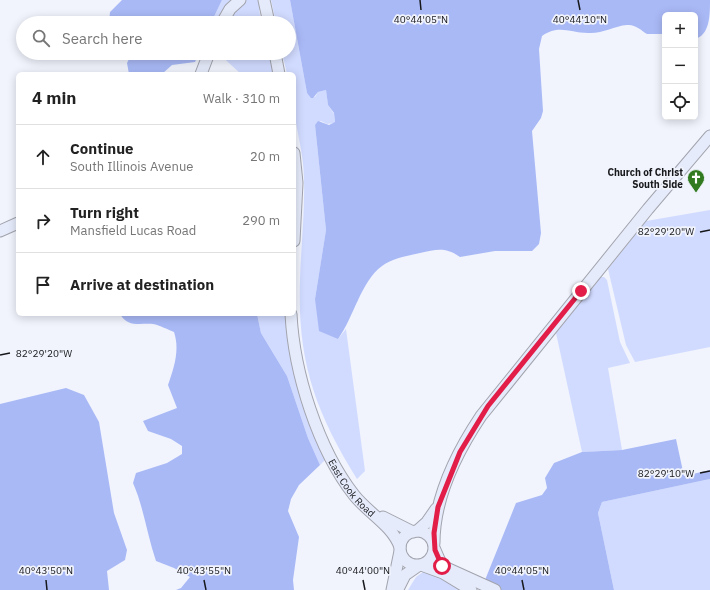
<!DOCTYPE html>
<meta charset="utf-8">
<style>
:root{--surface:#fff;--page:#f6f6f6;--text:#222;--muted:#767676;--line:#e0e0e0}
body{margin:0;font-family:"IBM Plex Sans",sans-serif;background:var(--page);color:var(--text)}
.controls{position:absolute;right:12px;top:12px;display:grid;overflow:hidden;border-radius:6px;box-shadow:0 2px 10px #0003}
.controls button{width:36px;height:36px;display:grid;place-items:center;padding:0;border:0;border-bottom:1px solid var(--line);background:var(--surface);color:var(--text);font:20px sans-serif}
.stop{position:absolute;width:12px;height:12px;margin:-9px;border:3px solid #e11d48;border-radius:50%;background:#fff}
.stop.end{background:#e11d48;border-color:#fff;box-shadow:0 1px 4px #0008}
.list{margin:0;padding:0;list-style:none}
h2{display:flex;justify-content:space-between;align-items:center;height:52px;margin:0;padding:0 16px;font-size:17px}
h2 small{font-size:13px;font-weight:400;color:var(--muted)}
.list li{display:grid;grid-template-columns:26px 1fr auto;gap:12px;align-items:center;box-sizing:border-box;height:64px;padding:0 16px;border-top:1px solid var(--line)}
.list b{display:block;font-size:15px;white-space:nowrap}
.list p{margin:0;font-size:13px;white-space:nowrap;color:var(--muted)}
.list em{font-size:13px;font-style:normal;color:var(--muted)}
.icon{flex:none;width:22px;height:22px;fill:none;stroke:currentColor;stroke-width:2;stroke-linecap:round;stroke-linejoin:round}
.map{position:relative;flex:none;width:710px;height:590px;overflow:hidden}
.search{position:absolute;background:var(--surface);box-shadow:0 2px 10px #0003;left:16px;top:16px;width:280px;height:44px;display:flex;align-items:center;gap:10px;box-sizing:border-box;padding:0 14px;border-radius:22px;color:var(--muted);font-size:15px}
.panel{position:absolute;background:var(--surface);box-shadow:0 2px 10px #0003;left:16px;top:72px;width:280px;height:244px;border-radius:6px}
.map>svg:first-child{display:block}
.green{fill:#d1dbff}
.forest{fill:#a9b9f6}
.lines{fill:none;stroke-linecap:round;stroke-linejoin:round}
.secondary-casing{stroke:#a2a4ad;stroke-width:13}
.secondary{stroke:#e6ebfb;stroke-width:11}
.route{stroke:#e11d48;stroke-width:5}
.ticks{fill:none;stroke:#17181b;stroke-width:1.5}
.labels{text-anchor:middle;dominant-baseline:central;stroke-width:3.5;stroke-linejoin:round;paint-order:stroke}
.poi-label{font-size:10px;font-weight:bold;fill:#17181b;stroke:#f1f4fd;text-anchor:end}
.street-label{font-size:10px;fill:#17181b;stroke:#f1f4fd}
.ticks-label{font-size:10px;text-anchor:middle;fill:#17181b;stroke:#f1f4fd;stroke-width:3.5;stroke-linejoin:round;paint-order:stroke}
</style>
<div class="map">
<svg width="710" height="590" viewBox="0 0 710 590">
<rect width="100%" height="100%" fill="#f1f4fd"/>
<!-- green -->
<path class="green" d="M222 0H270L259 10 262 23H211Z
M271 0H290L307 93 315 97 318 92 326 90 328 105 334 114 335 123 327 124 321 121 315 125 326 230 315 299 338 339 346 329 365 471 357 479C315 411 297 361 300 279 301 246 305 213 304 179 304 156 297 133 294 110 293 99 294 86 294 74H287L282 53H289V23H276Z
M218 53H269L273 74H241Z
M710 210V347L635 362 626 345 608 269 646 221Z
M601 277H604L607 280 620 342 630 363 608 368 622 450 582 452 556 333Z
M257 314H285C288 365 303 414 326 459L320 465 308 438 287 376 261 333Z
M710 479V590H614L598 513 602 502Z
M423 572H429L467 590H408L416 577Z"/>
<!-- forest -->
<path class="forest" d="M122 0H222L211 23H109L110 12Z
M290 0H710C710 15 710 35 695 39V15H665V34H647C641 30 635 24 627 25 614 26 602 34 588 33 570 33 559 24 542 36L539 49 543 111 541 118 532 131 541 233 539 244 532 251H495L460 257C446 247 437 249 420 253 407 256 393 258 382 266 361 281 354 317 338 339L319 331 315 299 326 230 315 125 318 121 329 125 335 122 334 113 328 105 326 90 318 92 313 98H311L307 93Z
M132 53H199L195 62 172 65 162 74H129L127 63Z
M120 314H257L261 333 287 376 308 438 320 465 299 485 291 499 288 511 299 537 293 580 294 590H176L181 588 190 577 174 568 156 561C147 535 144 508 133 483L136 473 167 463 182 454V446L171 439 148 431 143 421 177 408 168 385C174 368 180 350 174 332 168 330 160 325 153 324 140 323 128 328 120 314Z
M66 388 84 395 99 422 114 513 127 550 125 560 107 571 109 590H0V404Z
M676 439 684 476 710 470V479L602 502 598 513 614 590H494L483 585 516 503 542 495 547 488 545 478 554 463 582 452 622 450Z"/>
<g class="lines">
<!-- secondary casing -->
<g class="secondary-casing">
<g id="secondary">
<path d="M264 0 269 23"/>
<path d="M222 23 230 9 240 0"/>
<path d="M275 53 279 74"/>
<path d="M201 74 209 53"/>
<path d="M294 153 297 183 294 241"/>
<path d="M0 231 18 223"/>
<path id="s1" d="M291 314C294 373 318 449 354 495 368 513 392 525 400 547"/>
<path d="M383 517 413 532"/>
<circle cx="417" cy="548" r="17"/>
<path d="M417 531 427 522 436 509"/>
<path d="M434 543C434 499 457 452 481 416L648 209 710 136"/>
<path d="M435 550 442 566 495 590"/>
<path d="M421 565 443 573 471 590"/>
<path d="M398 589 405 575 418 566"/>
<path d="M392 590 400 551"/>
</g>
</g>
<!-- secondary -->
<use href="#secondary" class="secondary"/>
</g>
<g class="lines">
<!-- route -->
<path class="route" d="M442 566 435 550 434 533 438 507 460 452 488 406 581 291"/>
</g>
<!-- ticks -->
<path class="ticks" d="M420 0 421 10M578 0 580 10M700 232 710 230M0 355 10 353M700 473 710 471M46 580 47 590M204 580 206 590M363 580 365 590M522 580 524 590"/>
<!-- icons -->
<defs>
<g id="church-pin" transform="scale(0.9)"><path d="M0 17L-7.5 6A9.5 9.5 0 1 1 7.5 6Z" fill="#317a1f" stroke="#f1f4fd"/><path d="M-1.2-6h2.4v3.5h3.3v2.4h-3.3V6h-2.4V-.1h-3.3v-2.4h3.3Z" fill="#fff"/></g>
</defs>
<g fill-rule="evenodd">
<use href="#church-pin" x="696" y="178"/>
</g>
<g class="labels">
<!-- poi labels -->
<g class="poi-label">
<text x="683" y="172">Church of Christ<tspan x="683" dy="12">South Side</tspan></text>
</g>
<!-- street labels -->
<g class="street-label">
<text stroke="none"><textPath href="#s1" startOffset="187">East Cook Road</textPath></text>
</g>
</g>
<g class="ticks-label">
<text x="421" y="23">40°44'05"N</text>
<text x="580" y="23">40°44'10"N</text>
<text x="666" y="235">82°29'20"W</text>
<text x="44" y="357">82°29'20"W</text>
<text x="666" y="477">82°29'10"W</text>
<text x="46" y="574">40°43'50"N</text>
<text x="204" y="574">40°43'55"N</text>
<text x="363" y="574">40°44'00"N</text>
<text x="522" y="574">40°44'05"N</text>
</g>
</svg>
<div class="controls">
<button>+</button>
<button>−</button>
<button><svg class="icon" aria-label="locate" viewBox="0 0 24 24"><circle cx="12" cy="12" r="6"/><path d="M12 2v4M12 18v4M2 12h4M18 12h4"/></svg></button>
</div>
<div class="stop" style="left:442px;top:566px"></div>
<div class="stop end" style="left:581px;top:291px"></div>
<div class="search"><svg class="icon" aria-label="search" viewBox="0 0 24 24"><circle cx="10" cy="10" r="6"/><path d="M15 15l6 6"/></svg>Search here</div>
<section class="panel">
<h2>4 min<small>Walk · 310 m</small></h2>
<ul class="list">
<li><svg class="icon" aria-label="ahead" viewBox="0 0 24 24"><path d="M12 20V5M6 11l6-6 6 6"/></svg><div><b>Continue</b><p>South Illinois Avenue</p></div><em>20 m</em></li>
<li><svg class="icon" aria-label="right" viewBox="0 0 24 24"><path d="M7 20v-9h11M14 6l5 5-5 5"/></svg><div><b>Turn right</b><p>Mansfield Lucas Road</p></div><em>290 m</em></li>
<li><svg class="icon" aria-label="arrive" viewBox="0 0 24 24"><path d="M6 21V4h12l-3 4 3 4H6"/></svg><div><b>Arrive at destination</b></div></li>
</ul>
</section>
</div>
